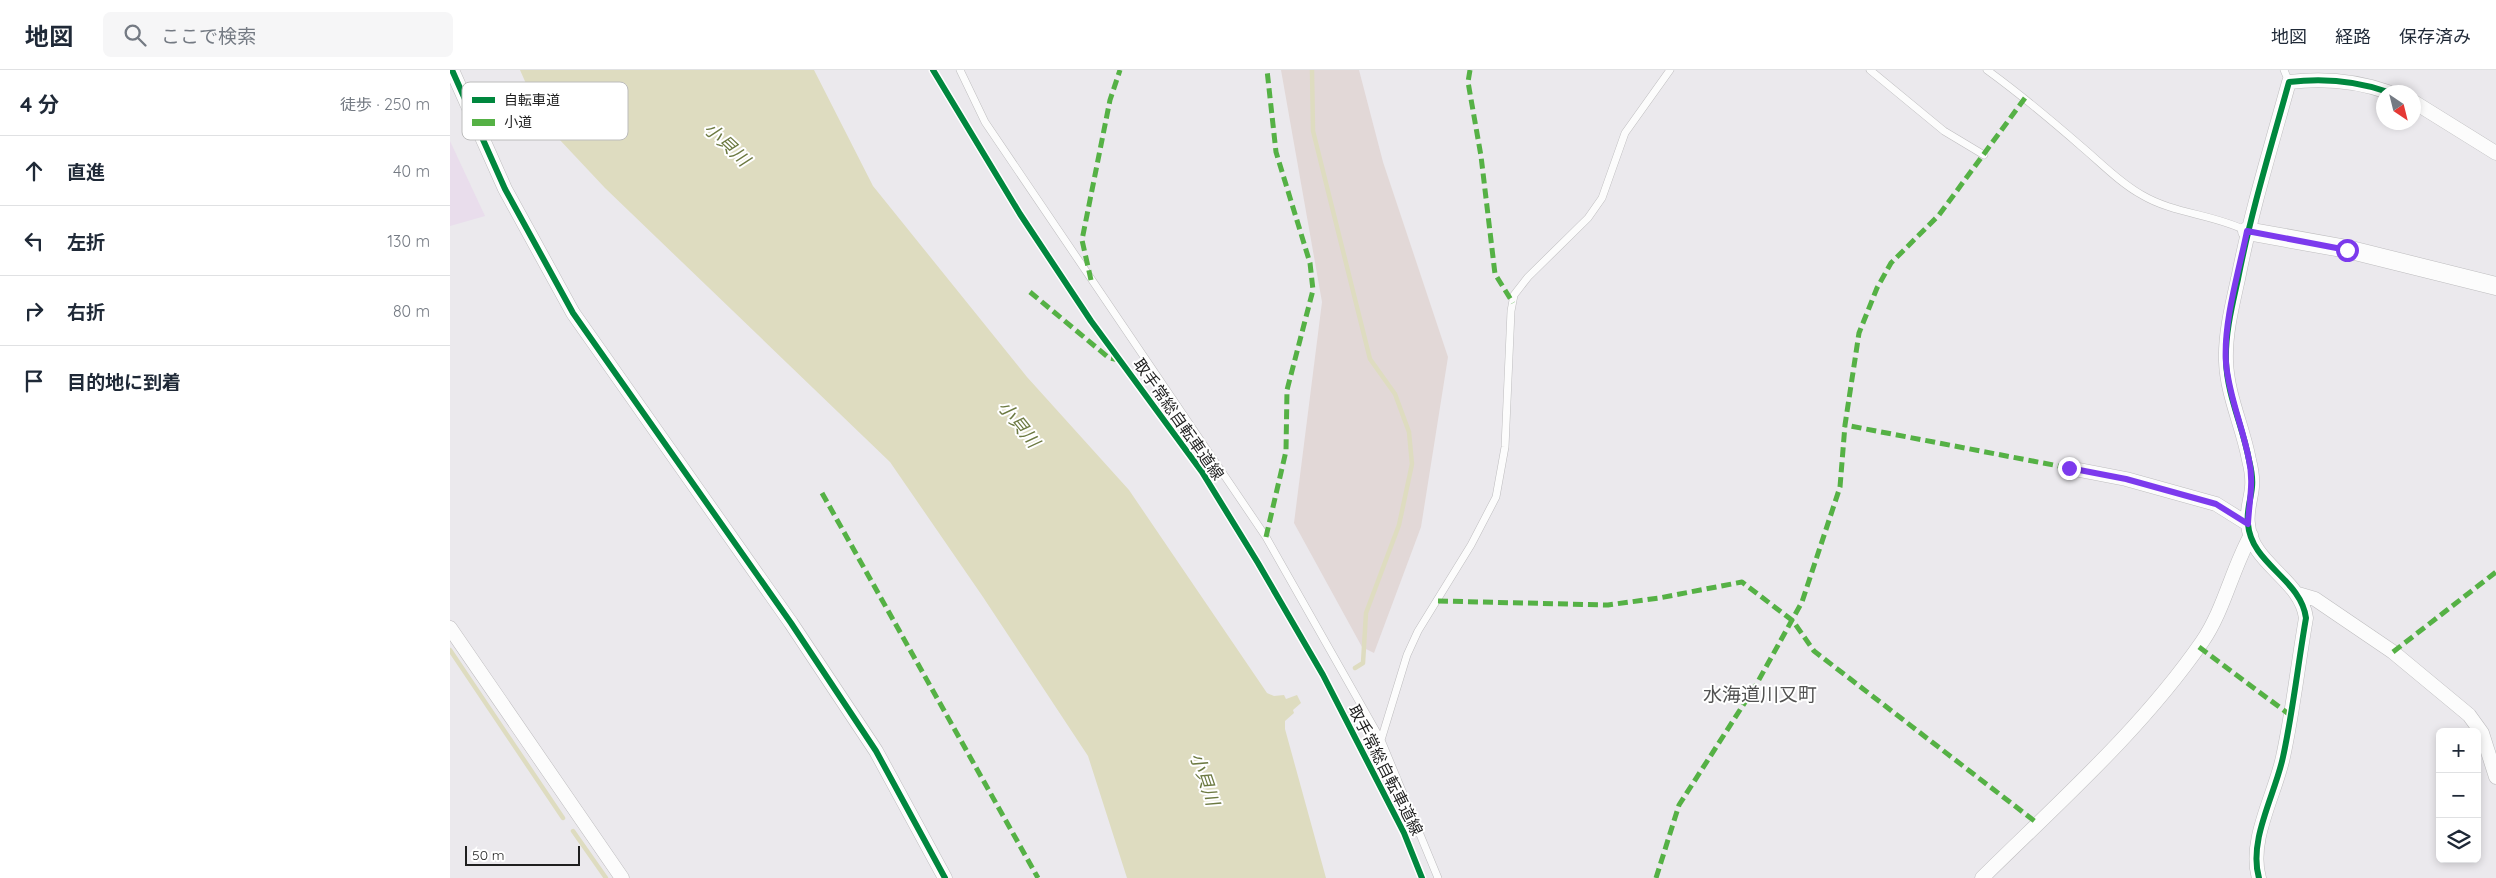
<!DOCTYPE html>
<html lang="ja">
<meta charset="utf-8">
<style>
:root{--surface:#fff;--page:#f6f6f7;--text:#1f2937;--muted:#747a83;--line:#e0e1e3}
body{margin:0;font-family:Quicksand,"Noto Sans JP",sans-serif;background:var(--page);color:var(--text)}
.controls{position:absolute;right:15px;bottom:15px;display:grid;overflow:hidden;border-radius:8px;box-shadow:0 2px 8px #0003}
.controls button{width:45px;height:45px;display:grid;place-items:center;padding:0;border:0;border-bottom:1px solid var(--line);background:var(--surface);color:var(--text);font:25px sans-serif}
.compass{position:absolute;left:1926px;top:15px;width:45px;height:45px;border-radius:50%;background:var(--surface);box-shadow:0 2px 8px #0003;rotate:145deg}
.scale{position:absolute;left:15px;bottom:12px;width:115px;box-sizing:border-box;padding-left:5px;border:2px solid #1f1f1f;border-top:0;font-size:14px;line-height:18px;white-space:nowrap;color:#1f1f1f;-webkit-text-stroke:4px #fff;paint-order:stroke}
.stop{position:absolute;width:15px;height:15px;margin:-11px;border:4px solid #7c3aed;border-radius:50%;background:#fff}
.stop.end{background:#7c3aed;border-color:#fff;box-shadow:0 1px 5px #0008}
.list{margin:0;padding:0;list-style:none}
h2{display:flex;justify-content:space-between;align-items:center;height:65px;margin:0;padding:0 20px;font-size:21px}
h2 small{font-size:16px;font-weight:400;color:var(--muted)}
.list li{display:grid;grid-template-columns:32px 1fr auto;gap:15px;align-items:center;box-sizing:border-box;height:70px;padding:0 20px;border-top:1px solid var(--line)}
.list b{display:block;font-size:19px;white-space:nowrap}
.list em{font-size:16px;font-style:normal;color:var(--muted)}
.icon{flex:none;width:28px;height:28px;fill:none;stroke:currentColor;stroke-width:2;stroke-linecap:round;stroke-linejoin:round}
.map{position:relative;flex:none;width:2046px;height:808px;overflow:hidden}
header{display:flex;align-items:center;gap:30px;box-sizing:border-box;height:70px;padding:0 25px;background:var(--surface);border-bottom:1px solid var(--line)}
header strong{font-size:24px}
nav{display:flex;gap:28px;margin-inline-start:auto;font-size:18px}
.search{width:350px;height:45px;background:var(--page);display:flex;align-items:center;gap:12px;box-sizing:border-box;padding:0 18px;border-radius:8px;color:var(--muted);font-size:19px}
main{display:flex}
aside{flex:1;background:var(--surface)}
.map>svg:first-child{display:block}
.farmland{fill:#e9ddec}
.wetland{fill:#e2d8d7}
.water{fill:#dedcc0}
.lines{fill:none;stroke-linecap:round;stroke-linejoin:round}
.stream{stroke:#dedcc0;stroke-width:4.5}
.service-casing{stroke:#bebdbf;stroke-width:8}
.minor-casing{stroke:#bebdbf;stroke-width:15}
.tertiary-casing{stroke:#bebdbf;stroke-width:19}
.service{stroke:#fcfcfc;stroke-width:7}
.minor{stroke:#fcfcfc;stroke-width:14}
.tertiary{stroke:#fcfcfc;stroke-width:18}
.quiet{stroke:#55b145;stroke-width:5;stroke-dasharray:10 5;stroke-linecap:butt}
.cycleway-casing{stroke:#fff;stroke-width:9}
.cycleway{stroke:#00873e;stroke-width:6}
.route{stroke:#7c3aed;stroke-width:6}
.labels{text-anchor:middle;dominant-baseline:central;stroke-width:4;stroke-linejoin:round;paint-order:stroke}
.street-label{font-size:16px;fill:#1f1f1f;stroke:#fff}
.water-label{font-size:18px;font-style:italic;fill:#6c7941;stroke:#fff}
.quarter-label{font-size:19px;fill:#525252;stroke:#fff}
.key{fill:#fff;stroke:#bcbcbc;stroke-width:1}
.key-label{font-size:14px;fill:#1f1f1f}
</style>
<header>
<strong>地図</strong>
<div class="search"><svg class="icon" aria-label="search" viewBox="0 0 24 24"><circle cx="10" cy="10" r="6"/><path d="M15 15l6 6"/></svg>ここで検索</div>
<nav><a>地図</a><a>経路</a><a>保存済み</a></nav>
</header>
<main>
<aside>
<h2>4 分<small>徒歩 · 250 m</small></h2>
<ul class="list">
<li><svg class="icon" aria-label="ahead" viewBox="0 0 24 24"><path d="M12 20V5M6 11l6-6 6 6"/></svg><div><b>直進</b></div><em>40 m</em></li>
<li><svg class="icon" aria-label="left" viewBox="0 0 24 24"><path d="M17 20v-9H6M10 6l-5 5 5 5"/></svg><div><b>左折</b></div><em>130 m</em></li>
<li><svg class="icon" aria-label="right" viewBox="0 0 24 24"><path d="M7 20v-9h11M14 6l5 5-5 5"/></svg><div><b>右折</b></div><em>80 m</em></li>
<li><svg class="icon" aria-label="arrive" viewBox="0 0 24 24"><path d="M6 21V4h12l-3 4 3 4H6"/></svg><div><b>目的地に到着</b></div></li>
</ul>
</aside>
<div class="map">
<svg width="2046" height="808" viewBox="0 0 2046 808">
<rect width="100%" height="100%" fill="#ebe9ed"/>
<!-- farmland -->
<path class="farmland" d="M0 71 35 146 0 156Z"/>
<!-- wetland -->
<path class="wetland" d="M831 0H909L933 92 998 287 971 457 924 583 912 577 844 453 872 232Z"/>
<!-- water -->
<path class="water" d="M70 0H364L423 116 577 307 679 420 817 623 824 626 834 625 836 629 847 625 851 633 843 640 844 643 835 651V659L876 808H677L638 686 533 527 440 392 155 118 93 52Z"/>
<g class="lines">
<!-- stream -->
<path class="stream" d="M862 0 863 61 920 289 945 324 959 362 962 394 949 455 916 543 913 593 905 598
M0 580 113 748
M123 761 156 808"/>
<!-- service casing -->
<g class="service-casing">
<path id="service" d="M510 0 535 52 816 467 931 670 988 808
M1420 0 1494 61 1534 85
M1537 0C1570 24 1601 50 1632 77 1651 93 1670 113 1692 125 1724 144 1764 144 1797 161
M1834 0 1839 12
M931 670 957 585 968 561 1021 475 1046 427 1055 377 1061 241 1064 225 1078 207 1138 148 1152 128 1175 63 1220 0"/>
</g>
<!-- minor casing -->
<g class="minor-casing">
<path id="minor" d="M2 0 55 119 123 243 341 553 426 681 495 808
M1964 32 2046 83
M1619 398 1676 409 1766 434 1798 454
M1848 524 1865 529 1943 582 2019 645 2032 663 2046 707
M0 558 172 808
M1532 808C1608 733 1691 660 1752 572 1774 540 1782 499 1801 465
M1809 808C1798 770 1825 725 1833 687 1843 641 1848 594 1856 548 1851 509 1801 494 1798 454 1796 442 1801 429 1802 417 1803 408 1801 398 1799 390 1793 357 1777 325 1776 291 1775 264 1782 236 1788 209 1801 142 1821 77 1839 12 1872 8 1907 11 1938 22"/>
</g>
<!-- tertiary casing -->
<g class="tertiary-casing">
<path id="tertiary" d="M1797 161 1897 179 2046 216"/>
</g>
<!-- service -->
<use href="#service" class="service"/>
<!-- minor -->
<use href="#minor" class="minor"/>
<!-- tertiary -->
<use href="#tertiary" class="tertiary"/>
<!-- quiet -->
<path class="quiet" d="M1020 0 1018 12 1031 86 1045 204 1063 233
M1575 28 1489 145 1441 193 1427 218 1409 263 1395 355 1619 398
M641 210 632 170 660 30 670 0
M580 222 659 288 669 290
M372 423 588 808
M816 467 836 381 837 320 863 220 860 193 826 82 817 0
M988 531 1158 535 1209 528 1292 512 1343 551 1364 581 1587 753
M1749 577 1840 645
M1943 582 2046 502
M1206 808 1229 735 1306 615 1352 532 1390 417 1395 355"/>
<!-- cycleway casing -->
<g class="cycleway-casing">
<path id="cycleway" d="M2 0 55 119 123 243 341 553 426 681 495 808
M483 0 570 144 641 251 752 402 808 493 873 605 954 763 972 808
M1809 808C1798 770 1825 725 1833 687 1843 641 1848 594 1856 548 1851 509 1801 494 1798 454 1796 442 1801 429 1802 417 1803 408 1801 398 1799 390 1793 357 1777 325 1776 291 1775 264 1782 236 1788 209 1801 142 1821 77 1839 12 1872 8 1907 11 1938 22"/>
</g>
<!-- cycleway -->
<use href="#cycleway" class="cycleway"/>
</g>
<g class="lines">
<!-- route -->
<path class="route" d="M1619 398 1676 409 1766 434 1798 454C1799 432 1804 412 1799 390 1793 357 1779 327 1776 293 1773 252 1789 201 1797 161L1897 180"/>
</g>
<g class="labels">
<!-- street labels -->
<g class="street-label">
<text transform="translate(729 349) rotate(55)">取手常総自転車道線</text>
<text transform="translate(936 700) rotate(63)">取手常総自転車道線</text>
</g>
<!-- water labels -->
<g class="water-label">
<text transform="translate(277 74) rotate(43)">小貝川</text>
<text transform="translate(569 354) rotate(51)">小貝川</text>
<text transform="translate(755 709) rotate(71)">小貝川</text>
</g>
<!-- quarter labels -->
<g class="quarter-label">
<text x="1310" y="624">水海道川又町</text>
</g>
</g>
<!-- legend -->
<rect x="12" y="12" width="166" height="58" rx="8" class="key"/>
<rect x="22" y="27" width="23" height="6" fill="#00873e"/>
<rect x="22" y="49" width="23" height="7" fill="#55b145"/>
<g class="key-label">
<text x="54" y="35">自転車道</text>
<text x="54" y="57">小道</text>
</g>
</svg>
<div class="controls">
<button>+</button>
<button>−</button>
<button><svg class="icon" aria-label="layers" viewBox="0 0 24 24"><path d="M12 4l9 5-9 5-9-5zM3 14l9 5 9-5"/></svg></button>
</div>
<svg class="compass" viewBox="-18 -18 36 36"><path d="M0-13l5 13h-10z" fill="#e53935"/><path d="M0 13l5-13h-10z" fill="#747a83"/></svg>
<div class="scale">50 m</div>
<div class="stop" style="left:1897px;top:180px"></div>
<div class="stop end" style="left:1619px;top:398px"></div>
</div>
</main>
